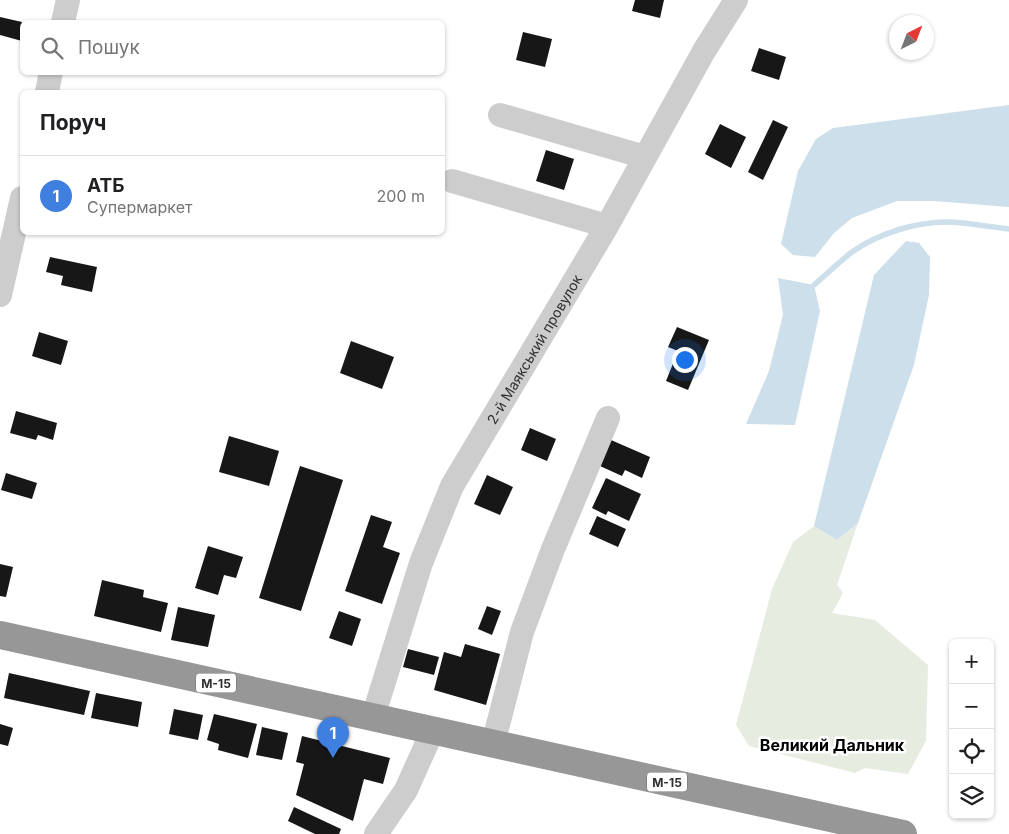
<!DOCTYPE html>
<html lang="uk">
<meta charset="utf-8">
<style>
:root{--surface:#fff;--page:#f2f2f2;--text:#202124;--muted:#757577;--line:#e0e0e0;--accent:#da3e49}
body{margin:0;font-family:Inter,sans-serif;background:var(--page);color:var(--text)}
.controls{position:absolute;right:15px;bottom:15px;display:grid;overflow:hidden;border-radius:8px;box-shadow:0 1px 4px #0004}
.controls button{width:45px;height:45px;display:grid;place-items:center;padding:0;border:0;border-bottom:1px solid var(--line);background:var(--surface);color:var(--text);font:25px sans-serif}
.compass{position:absolute;left:889px;top:15px;width:45px;height:45px;border-radius:50%;background:var(--surface);box-shadow:0 1px 4px #0004;rotate:42deg}
.you{position:absolute;left:684px;top:359px;width:18px;height:18px;margin:-12px;border:4px solid #fff;border-radius:50%;background:#1a73e8;box-shadow:0 0 0 8px #1a73e833}
.badge{display:grid;place-items:center;width:32px;height:32px;border-radius:50%;background:var(--accent);color:#fff;font-size:16px;font-weight:700}
.pin{position:absolute;translate:-50% -41px;filter:drop-shadow(0 1px 2px #0008)}
.pin::after{content:'';position:absolute;top:26px;width:18px;height:15px;background:inherit;clip-path:polygon(0 0,100% 0,50% 100%)}
.list{margin:0;padding:0;list-style:none}
h2{display:flex;justify-content:space-between;align-items:center;height:65px;margin:0;padding:0 20px;font-size:21px}
h2 small{font-size:16px;font-weight:400;color:var(--muted)}
.list li{display:grid;grid-template-columns:32px 1fr auto;gap:15px;align-items:center;box-sizing:border-box;height:80px;padding:0 20px;border-top:1px solid var(--line)}
.list b{display:block;font-size:19px;white-space:nowrap}
.list p{margin:0;font-size:16px;white-space:nowrap;color:var(--muted)}
.list em{font-size:16px;font-style:normal;color:var(--muted)}
.icon{flex:none;width:28px;height:28px;fill:none;stroke:currentColor;stroke-width:2;stroke-linecap:round;stroke-linejoin:round}
.map{position:relative;flex:none;width:1009px;height:834px;overflow:hidden}
.search{position:absolute;background:var(--surface);box-shadow:0 1px 4px #0004;left:20px;top:20px;width:425px;height:55px;display:flex;align-items:center;gap:12px;box-sizing:border-box;padding:0 18px;border-radius:8px;color:var(--muted);font-size:19px}
.panel{position:absolute;background:var(--surface);box-shadow:0 1px 4px #0004;left:20px;top:90px;width:425px;height:145px;border-radius:8px}
.map>svg:first-child{display:block}
.green{fill:#e6ecdf}
.water{fill:#ccdfea}
.lines{fill:none;stroke-linecap:round;stroke-linejoin:round}
.stream{stroke:#ccdfea;stroke-width:5.5}
.building{fill:#171717}
.minor{stroke:#cdcdcd;stroke-width:24}
.highway{stroke:#979797;stroke-width:28}
.labels{text-anchor:middle;dominant-baseline:central;stroke-width:5;stroke-linejoin:round;paint-order:stroke}
.shield{fill:#fff;stroke:#6e6e6e;stroke-width:1}
.shield-label{font-size:12px;font-weight:bold;fill:#303030}
.street-label{font-size:14px;fill:#303030;stroke:#fff}
.quarter-label{font-size:16px;font-weight:bold;fill:#000;stroke:#fff}
</style>
<div class="map">
<svg width="1009" height="834" viewBox="0 0 1009 834">
<rect width="100%" height="100%" fill="#fff"/>
<!-- green -->
<path class="green" d="M858 523 837 585 843 593 832 613 875 620 928 665 926 741 908 774 865 768 855 773 749 746 736 725 772 589 793 542 814 526 837 540Z"/>
<!-- water -->
<path class="water" d="M1009 105V207L934 201H897L852 218 834 233 815 257 793 255 781 244 798 171 816 139 833 128Z
M906 241 919 243 930 257 929 295 914 365 858 523 837 540 814 526 874 275Z
M778 278 814 285 820 311 795 425 746 424 769 371 783 315Z"/>
<g class="lines">
<!-- stream -->
<path class="stream" d="M814 285C827 274 839 262 852 252 879 233 918 221 951 222 970 223 990 227 1009 229"/>
</g>
<!-- building -->
<path class="building" d="M635 0H664L660 18 632 11Z
M0 17 22 22V41L0 35Z
M523 32 552 39 545 67 516 60Z
M759 48 786 57 779 80 751 71Z
M773 120 788 127 763 180 748 172Z
M720 124 746 137 731 168 705 154Z
M546 150 574 159 564 190 536 181Z
M50 257 97 267 92 292 61 285 63 276 46 272Z
M677 327 709 340 688 390 666 381 678 351 668 347Z
M39 332 68 341 61 365 32 356Z
M351 341 394 357 382 389 340 373Z
M16 411 57 423 53 440 38 435 36 440 10 433Z
M530 428 556 439 547 461 521 450Z
M229 436 279 451 269 486 219 472Z
M611 440 650 457 642 478 625 470 622 476 600 466Z
M300 466 343 480 301 611 259 598Z
M6 473 37 483 32 499 1 490Z
M487 475 513 487 500 515 474 504Z
M606 478 641 494 629 521 608 511 606 515 592 508Z
M371 515 392 522 383 547 400 553 382 604 345 591Z
M597 516 626 529 618 547 589 534Z
M208 546 243 557 236 578 224 575 218 595 195 588Z
M0 564 13 567 6 597 0 596Z
M102 580 144 590 143 597 168 603 161 632 94 616Z
M487 606 501 611 492 635 478 629Z
M178 607 215 615 208 647 171 640Z
M339 611 361 619 352 646 329 638Z
M465 644 500 654 486 705 434 690 444 652 461 657Z
M408 649 439 657 434 675 403 667Z
M9 673 90 691 84 715 4 698Z
M96 693 142 702 138 727 91 718Z
M174 709 203 715 198 740 169 734Z
M214 714 257 724 248 758 218 750 219 744 207 740Z
M0 724 13 728 8 746 0 744Z
M262 727 288 733 282 760 256 755Z
M302 736 390 758 383 784 364 779 353 821 296 795 304 764 296 762Z
M294 807 341 829 339 834H315L288 821Z"/>
<g class="lines">
<!-- minor -->
<g class="minor">
<path d="M63 22 68 0"/>
<path d="M47 92 51 72"/>
<path d="M500 115 645 157"/>
<path d="M452 181 607 226"/>
<path d="M0 295 22 198"/>
<path id="s1" d="M373 717 421 563 452 486 607 226 704 51 736 0"/>
<path d="M493 744 522 632 553 549 608 418"/>
<path d="M376 834 406 790 433 730"/>
</g>
<!-- highway -->
<path class="highway" d="M0 635 903 834"/>
</g>
<g class="labels">
<!-- shield labels -->
<g class="shield">
<rect x="196" y="673.5" width="40" height="19" rx="4"/>
<rect x="647" y="772.5" width="40" height="19" rx="4"/>
</g>
<g class="shield-label">
<text x="216" y="683">М-15</text>
<text x="667" y="782">М-15</text>
</g>
<!-- street labels -->
<g class="street-label">
<text stroke="none"><textPath href="#s1" startOffset="404">2-й Маякський провулок</textPath></text>
</g>
<!-- quarter labels -->
<g class="quarter-label">
<text x="832" y="745">Великий Дальник</text>
</g>
</g>
</svg>
<div class="controls">
<button>+</button>
<button>−</button>
<button><svg class="icon" aria-label="locate" viewBox="0 0 24 24"><circle cx="12" cy="12" r="6"/><path d="M12 2v4M12 18v4M2 12h4M18 12h4"/></svg></button>
<button><svg class="icon" aria-label="layers" viewBox="0 0 24 24"><path d="M12 4l9 5-9 5-9-5zM3 14l9 5 9-5"/></svg></button>
</div>
<svg class="compass" viewBox="-18 -18 36 36"><path d="M0-13l5 13h-10z" fill="#e53935"/><path d="M0 13l5-13h-10z" fill="#757577"/></svg>
<div class="you"></div>
<div class="pin badge" style="left:333px;top:758px;background:#3f7fe0">1</div>
<div class="search"><svg class="icon" aria-label="search" viewBox="0 0 24 24"><circle cx="10" cy="10" r="6"/><path d="M15 15l6 6"/></svg>Пошук</div>
<section class="panel">
<h2>Поруч<small></small></h2>
<ul class="list">
<li><span class="badge" style="background:#3f7fe0">1</span><div><b>АТБ</b><p>Супермаркет</p></div><em>200 m</em></li>
</ul>
</section>
</div>
